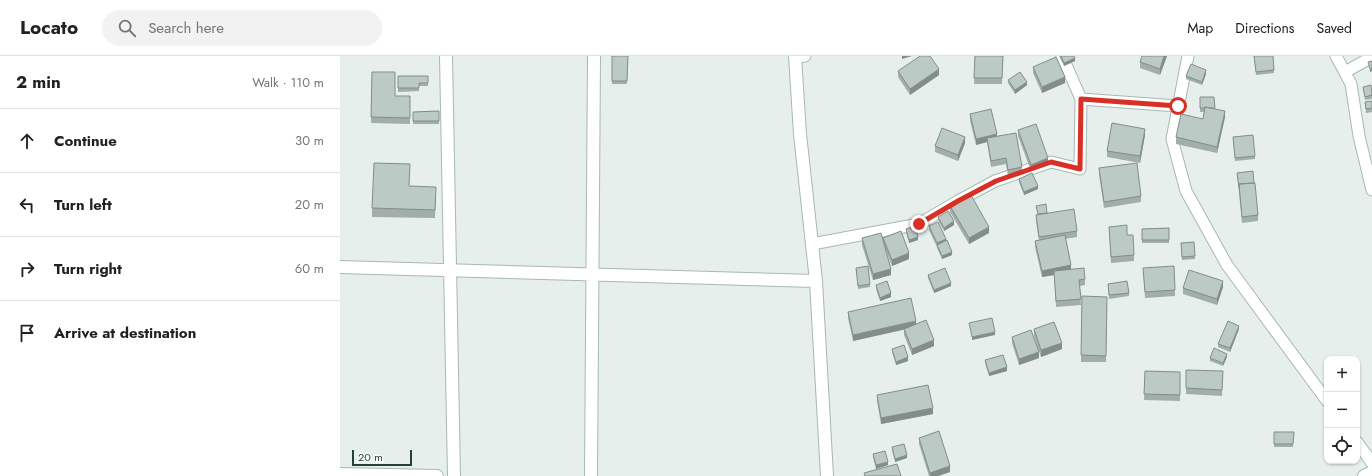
<!DOCTYPE html>
<meta charset="utf-8">
<style>
:root{--surface:#fff;--page:#f2f2f2;--text:#202124;--muted:#757577;--line:#e0e0e0}
body{margin:0;font-family:Jost,sans-serif;background:var(--page);color:var(--text)}
.controls{position:absolute;right:12px;bottom:12px;display:grid;overflow:hidden;border-radius:8px;box-shadow:0 1px 3px #0004}
.controls button{width:36px;height:36px;display:grid;place-items:center;padding:0;border:0;border-bottom:1px solid var(--line);background:var(--surface);color:var(--text);font:20px sans-serif}
.scale{position:absolute;left:12px;bottom:10px;width:60px;box-sizing:border-box;padding-left:4px;border:2px solid #24423a;border-top:0;font-size:11px;line-height:14px;white-space:nowrap;color:#24423a;-webkit-text-stroke:3px #f7fbf9;paint-order:stroke}
.stop{position:absolute;width:12px;height:12px;margin:-9px;border:3px solid #d93025;border-radius:50%;background:#fff}
.stop.end{background:#d93025;border-color:#fff;box-shadow:0 1px 4px #0008}
.list{margin:0;padding:0;list-style:none}
h2{display:flex;justify-content:space-between;align-items:center;height:52px;margin:0;padding:0 16px;font-size:17px}
h2 small{font-size:13px;font-weight:400;color:var(--muted)}
.list li{display:grid;grid-template-columns:26px 1fr auto;gap:12px;align-items:center;box-sizing:border-box;height:64px;padding:0 16px;border-top:1px solid var(--line)}
.list b{display:block;font-size:15px;white-space:nowrap}
.list em{font-size:13px;font-style:normal;color:var(--muted)}
.icon{flex:none;width:22px;height:22px;fill:none;stroke:currentColor;stroke-width:2;stroke-linecap:round;stroke-linejoin:round}
.map{position:relative;flex:none;width:1032px;height:420px;overflow:hidden}
header{display:flex;align-items:center;gap:24px;box-sizing:border-box;height:56px;padding:0 20px;background:var(--surface);border-bottom:1px solid var(--line)}
header strong{font-size:19px}
nav{display:flex;gap:22px;margin-inline-start:auto;font-size:14px}
.search{width:280px;height:36px;background:var(--page);display:flex;align-items:center;gap:10px;box-sizing:border-box;padding:0 14px;border-radius:22px;color:var(--muted);font-size:15px}
main{display:flex}
aside{flex:1;background:var(--surface)}
.map>svg:first-child{display:block}
.lines{fill:none;stroke-linecap:round;stroke-linejoin:round}
.service-casing{stroke:#a8b8b2;stroke-width:13}
.minor-casing{stroke:#a8b8b2;stroke-width:14}
.service{stroke:#fff;stroke-width:11}
.minor{stroke:#fff;stroke-width:12}
.wall{fill:#a1aea9}
.shaded-wall{fill:#838d89}
.building{fill:#bbcac4;stroke:#838d89}
.route{stroke:#d93025;stroke-width:5}
</style>
<header>
<strong>Locato</strong>
<div class="search"><svg class="icon" aria-label="search" viewBox="0 0 24 24"><circle cx="10" cy="10" r="6"/><path d="M15 15l6 6"/></svg>Search here</div>
<nav><a>Map</a><a>Directions</a><a>Saved</a></nav>
</header>
<main>
<aside>
<h2>2 min<small>Walk · 110 m</small></h2>
<ul class="list">
<li><svg class="icon" aria-label="ahead" viewBox="0 0 24 24"><path d="M12 20V5M6 11l6-6 6 6"/></svg><div><b>Continue</b></div><em>30 m</em></li>
<li><svg class="icon" aria-label="left" viewBox="0 0 24 24"><path d="M17 20v-9H6M10 6l-5 5 5 5"/></svg><div><b>Turn left</b></div><em>20 m</em></li>
<li><svg class="icon" aria-label="right" viewBox="0 0 24 24"><path d="M7 20v-9h11M14 6l5 5-5 5"/></svg><div><b>Turn right</b></div><em>60 m</em></li>
<li><svg class="icon" aria-label="arrive" viewBox="0 0 24 24"><path d="M6 21V4h12l-3 4 3 4H6"/></svg><div><b>Arrive at destination</b></div></li>
</ul>
</aside>
<div class="map">
<svg width="1032" height="420" viewBox="0 0 1032 420">
<rect width="100%" height="100%" fill="#e6efeb"/>
<g class="lines">
<!-- service casing -->
<g class="service-casing">
<path id="service" d="M848 0 832 83 846 135 887 209 987 345
M996 0 1011 28 1019 80 1032 134
M456 2 465 0
M1005 16 1032 1
M741 43 838 50
M472 188 579 168 618 145 655 125 711 106 740 113 741 43 722 0
M1017 386 1032 407"/>
</g>
<!-- minor casing -->
<g class="minor-casing">
<path id="minor" d="M106 0 114 420
M455 0 460 78 476 225 487 420
M0 211 476 225
M0 418 97 420
M251 420 254 0
M1024 420 1032 416"/>
</g>
<!-- service -->
<use href="#service" class="service"/>
<!-- minor -->
<use href="#minor" class="minor"/>
</g>
<!-- wall -->
<path class="wall" d="M272 0H288L287 28H272Z
M635 0H663L662 28H634Z
M719 0H734L735 5 724 10Z
M827 0 820 19 800 12V6Z
M914 0 934 14V17L916 19Z
M693 11 725 27 702 37 693 17Z
M558 15 599 19 570 39 558 21Z
M32 16 55 40H70V68L31 67Z
M866 18 862 29 846 23V20Z
M58 20H88V30H79V35L58 36Z
M668 24 687 29 675 38 668 27Z
M1023 31 1032 37V43L1025 44Z
M860 41H874L875 53 885 61 877 97 836 88V81L863 63 864 56H860Z
M1032 45V56L1026 57 1025 46Z
M99 55V68H73V56Z
M630 58 657 80 682 111V117L668 120 666 108 651 111 647 86 636 89 630 64Z
M678 74 708 108 691 115 678 80Z
M805 79 800 107 767 101V95Z
M893 81 915 100V103L895 105Z
M625 87 618 105 595 96V90Z
M759 112 801 140V146L764 152 759 118Z
M897 117 918 159V165L902 167Z
M679 123 698 133 684 139 679 126Z
M70 130 96 139 95 162 32 161V152Z
M610 150 649 177 629 188 610 156Z
M696 150 707 157 737 175V181L725 183 731 213 745 223V229L740 230 741 249 716 251 714 219 702 221 695 191V185H699L696 165V159L698 158Z
M598 161 614 169 604 175 598 164Z
M589 170 606 185 612 199 602 203 597 192V190V191L589 174Z
M769 171 787 179 794 199V205L771 207Z
M829 172V187H802V173Z
M566 173 578 184 569 187 566 176Z
M522 182 543 186V182L569 203 552 210 545 192 551 219 533 224 522 189Z
M854 186 855 203 842 204 841 187Z
M516 212 530 228V231L518 233Z
M803 212 835 234V240L805 242Z
M588 219 611 230 594 237 588 222Z
M768 228 789 237V240L769 243Z
M536 229 551 241 540 245 536 233Z
M883 231 877 249 843 238V232Z
M742 240 767 241 766 306H741Z
M508 256 576 268 594 290 572 299 564 279V273L513 285 508 262Z
M694 273 722 293 701 301 694 280Z
M899 273 890 296 878 291V288Z
M672 281 699 302 679 309 672 287Z
M552 293 568 305 556 309 552 296Z
M887 301 883 310 870 305V302Z
M645 304 667 315 649 320 645 307Z
M846 314 883 321 882 340 846 338Z
M805 315 840 316V345L804 344Z
M537 339 593 358 541 368 537 345Z
M934 376H954L953 391H934Z
M579 382 610 416 598 420H589L579 388Z
M552 391 567 402 555 406 552 394Z
M533 398 548 409 536 413 533 401Z"/>
<!-- shaded-wall -->
<path class="shaded-wall" d="M562 0H572L562 3Z
M824 0H827L820 19V13Z
M735 2V5L724 10V7Z
M1032 12V15L1030 16V13Z
M599 13V19L570 39V33Z
M866 14V18L862 29V26Z
M725 21V27L702 37V31Z
M687 26V29L675 38V34Z
M885 55V61L877 97V91Z
M805 73V79L800 107V100Z
M657 78V84L647 82V86L636 89V83Z
M625 81V87L618 105V99Z
M708 102V108L691 115V109Z
M698 130V133L684 139V136Z
M614 165V169L604 175V172Z
M649 171V177L629 188V182Z
M578 181V184L569 187V184Z
M606 183V186L597 189V191V187Z
M612 196V199L602 203V200Z
M569 197V203L552 210V204Z
M731 209V215H714V219L702 221V215Z
M551 213V219L533 224V218Z
M883 225V231L877 249V243Z
M611 227V230L594 237V234Z
M551 237V241L540 245V242Z
M576 265V271L513 285V279Z
M899 270V273L890 296V292Z
M655 276V279L632 284V281Z
M594 284V290L572 299V293Z
M722 287V293L701 301V294Z
M699 296V302L679 309V303Z
M887 298V301L883 310V307Z
M568 301V305L556 309V306Z
M667 311V315L649 320V317Z
M593 352V358L541 368V362Z
M567 399V402L555 406V403Z
M548 406V409L536 413V409Z
M610 410V416L598 420H590V417Z"/>
<!-- building -->
<path class="building" d="M272 0H288L287 25H272Z
M580 0H590L599 13 570 33 558 15Z
M635 0H663L662 22H634Z
M721 0H734L735 2 724 7Z
M802 0H824L820 13 800 6Z
M914 0H933L934 14 916 16Z
M716 1 725 21 702 31 693 11Z
M1032 5V12L1030 13 1028 6Z
M851 8 866 14 862 26 846 20Z
M32 16H55V40H70V62L31 61Z
M680 16 687 26 675 34 668 24Z
M58 20H88V27H79V32H58Z
M1031 29 1032 39 1025 41 1023 31Z
M860 41H874L875 52H870L865 51V52H860Z
M1032 45V52L1026 53 1025 46Z
M865 51 885 55 877 91 836 81 841 58 863 63Z
M651 53 657 78 636 83 630 58Z
M99 55V65H73V56Z
M772 67 805 73 800 100 767 95Z
M696 68 708 102 691 109 678 74Z
M602 72 625 81 618 99 595 90Z
M676 77 682 111 668 114 666 102 651 105 647 82Z
M913 79 915 100 895 102 893 81Z
M34 107 70 108 69 130 96 131 95 154 32 152Z
M797 107 801 140 764 146 759 112Z
M913 115 914 127 899 128V131L897 117Z
M692 117 698 130 684 136 679 123Z
M915 127 918 159 902 161 899 128Z
M631 139 649 171 629 182 610 150Z
M706 148 707 157 698 158 696 150Z
M734 153 737 175 699 181 696 159Z
M608 155 614 165 604 172 598 161Z
M598 166 606 183 597 187 589 170Z
M787 169V179H793L794 199 771 201 769 171Z
M575 170 578 181 569 184 566 173Z
M829 172V184H802V173Z
M561 175 569 197 552 204 543 182Z
M541 177 551 213 533 218 522 182Z
M725 179 731 209 702 215 695 185Z
M607 184 612 196 602 200 597 189Z
M854 186 855 200 842 201 841 187Z
M528 210 530 228 518 230 516 212Z
M834 210 835 234 805 236 803 212Z
M605 212 611 227 594 234 588 219Z
M744 212 745 223 739 224 741 243 716 245 714 215Z
M849 214 883 225 877 243 843 232Z
M547 225 551 237 540 242 536 229Z
M787 225 789 237 769 239 768 228Z
M742 240 767 241 766 300 741 299Z
M571 242 576 265 513 279 508 256Z
M652 262 655 276 632 281 629 267Z
M586 264 594 284 572 293 564 273Z
M888 265 899 270 890 292 878 288Z
M714 266 722 287 701 294 694 273Z
M691 274 699 296 679 303 672 281Z
M564 289 568 301 556 306 552 293Z
M874 292 887 298 883 307 870 302Z
M663 299 667 311 649 317 645 304Z
M846 314 883 315 882 334 846 332Z
M805 315 840 316V339L804 338Z
M588 329 593 352 541 362 537 339Z
M599 375 610 410 590 417 579 382Z
M934 376H954L953 388H934Z
M564 388 567 399 555 403 552 391Z
M545 395 548 406 536 409 533 398Z
M557 408 561 420H525L524 417Z"/>
<g class="lines">
<!-- route -->
<path class="route" d="M579 168 618 145 656 125 711 106 740 113 741 43 838 50"/>
</g>
</svg>
<div class="controls">
<button>+</button>
<button>−</button>
<button><svg class="icon" aria-label="locate" viewBox="0 0 24 24"><circle cx="12" cy="12" r="6"/><path d="M12 2v4M12 18v4M2 12h4M18 12h4"/></svg></button>
</div>
<div class="scale">20 m</div>
<div class="stop" style="left:838px;top:50px"></div>
<div class="stop end" style="left:579px;top:168px"></div>
</div>
</main>
